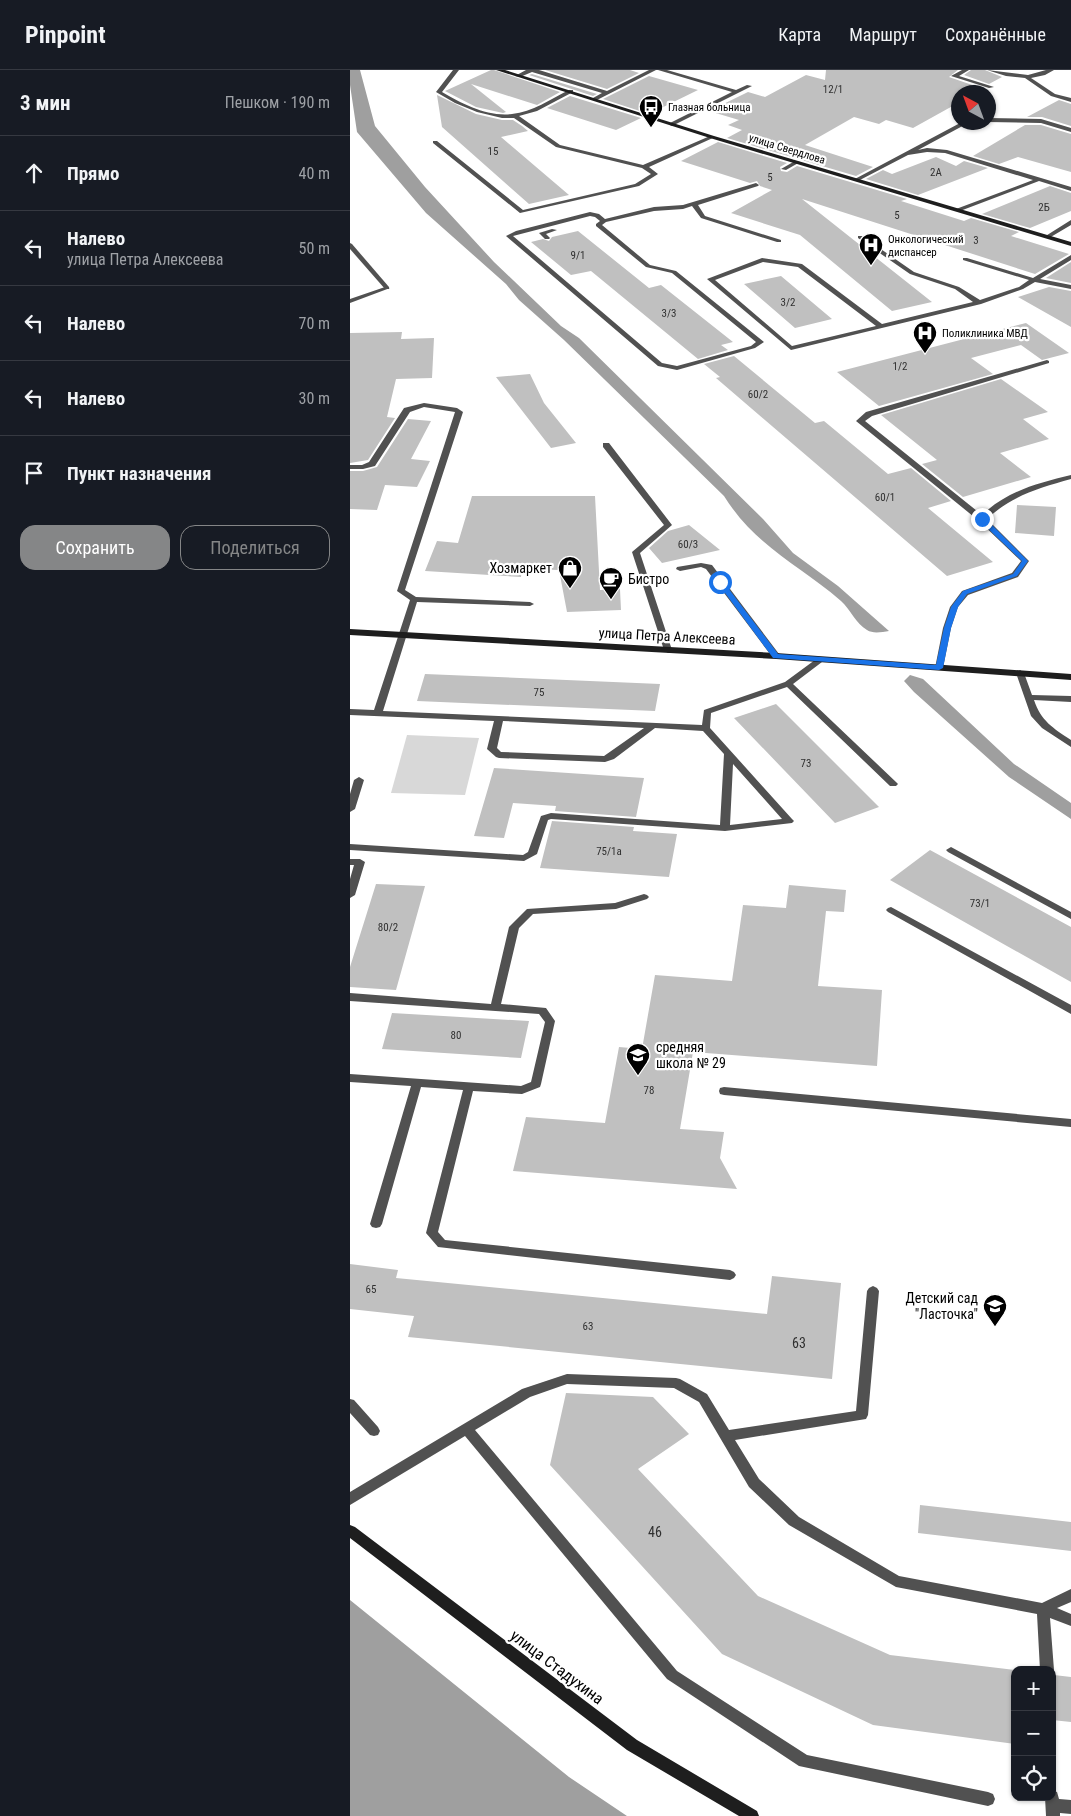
<!DOCTYPE html>
<html lang="ru">
<meta charset="utf-8">
<style>
:root{--surface:#171b24;--page:#20242c;--text:#f1f3f6;--muted:#9ea1a6;--line:#363941;--accent:#858687}
body{margin:0;font-family:"Roboto Condensed",sans-serif;background:var(--page);color:var(--text)}
.controls{position:absolute;right:15px;bottom:15px;display:grid;overflow:hidden;border-radius:10px;box-shadow:0 1px 4px #0004}
.controls button{width:45px;height:45px;display:grid;place-items:center;padding:0;border:0;border-bottom:1px solid var(--line);background:var(--surface);color:var(--text);font:25px sans-serif}
.compass{position:absolute;left:601px;top:15px;width:45px;height:45px;border-radius:50%;background:var(--surface);box-shadow:0 1px 4px #0004;rotate:319deg}
.stop{position:absolute;width:15px;height:15px;margin:-11px;border:4px solid #1a73e8;border-radius:50%;background:#fff}
.stop.end{background:#1a73e8;border-color:#fff;box-shadow:0 1px 5px #0008}
.list{margin:0;padding:0;list-style:none}
h2{display:flex;justify-content:space-between;align-items:center;height:65px;margin:0;padding:0 20px;font-size:21px}
h2 small{font-size:16px;font-weight:400;color:var(--muted)}
.list li{display:grid;grid-template-columns:32px 1fr auto;gap:15px;align-items:center;box-sizing:border-box;height:75px;padding:0 20px;border-top:1px solid var(--line)}
.list b{display:block;font-size:19px;white-space:nowrap}
.list p{margin:0;font-size:16px;white-space:nowrap;color:var(--muted)}
.list em{font-size:16px;font-style:normal;color:var(--muted)}
.actions{display:flex;gap:10px;padding:15px 20px}
.actions a{flex:1;padding:11px 0;border:1px solid var(--accent);border-radius:15px;text-align:center;font-size:18px;color:var(--accent)}
.actions .main{background:var(--accent);color:#fff}
.icon{flex:none;width:28px;height:28px;fill:none;stroke:currentColor;stroke-width:2;stroke-linecap:round;stroke-linejoin:round}
.map{position:relative;flex:none;width:721px;height:1746px;overflow:hidden}
header{display:flex;align-items:center;gap:30px;box-sizing:border-box;height:70px;padding:0 25px;background:var(--surface);border-bottom:1px solid var(--line)}
header strong{font-size:24px}
nav{display:flex;gap:28px;margin-inline-start:auto;font-size:18px}
main{display:flex}
aside{flex:1;background:var(--surface)}
.map>svg:first-child{display:block}
.green{fill:#d8d8d8}
.water{fill:#9f9f9f}
.building{fill:#c0c0c0}
.lines{fill:none;stroke-linecap:round;stroke-linejoin:round}
.lane{fill:#515151;fill-rule:evenodd}
.street{fill:#515151;fill-rule:evenodd}
.secondary{fill:#1e1e1e;fill-rule:evenodd}
.route{fill:#1a73e8}
.labels{text-anchor:middle;dominant-baseline:central;stroke-width:4.5;stroke-linejoin:round;paint-order:stroke}
.number-label{font-size:11px;fill:#303030}
.far-poi-label{font-size:11px;fill:#000;stroke:#fff;text-anchor:start}
.far-street-label{font-size:11px;fill:#000;stroke:#fff}
.poi-label{font-size:14px;fill:#000;stroke:#fff;text-anchor:end}
.street-label{font-size:14px;fill:#000;stroke:#fff}
.near-number-label{font-size:14px;fill:#303030}
.near-street-label{font-size:16px;fill:#000;stroke:#fff}
</style>
<header>
<strong>Pinpoint</strong>
<nav><a>Карта</a><a>Маршрут</a><a>Сохранённые</a></nav>
</header>
<main>
<aside>
<h2>3 мин<small>Пешком · 190 m</small></h2>
<ul class="list">
<li><svg class="icon" aria-label="ahead" viewBox="0 0 24 24"><path d="M12 20V5M6 11l6-6 6 6"/></svg><div><b>Прямо</b></div><em>40 m</em></li>
<li><svg class="icon" aria-label="left" viewBox="0 0 24 24"><path d="M17 20v-9H6M10 6l-5 5 5 5"/></svg><div><b>Налево</b><p>улица Петра Алексеева</p></div><em>50 m</em></li>
<li><svg class="icon" aria-label="left" viewBox="0 0 24 24"><path d="M17 20v-9H6M10 6l-5 5 5 5"/></svg><div><b>Налево</b></div><em>70 m</em></li>
<li><svg class="icon" aria-label="left" viewBox="0 0 24 24"><path d="M17 20v-9H6M10 6l-5 5 5 5"/></svg><div><b>Налево</b></div><em>30 m</em></li>
<li><svg class="icon" aria-label="arrive" viewBox="0 0 24 24"><path d="M6 21V4h12l-3 4 3 4H6"/></svg><div><b>Пункт назначения</b></div></li>
</ul>
<div class="actions"><a class="main">Сохранить</a><a>Поделиться</a></div>
</aside>
<div class="map">
<svg width="721" height="1746" viewBox="0 0 721 1746">
<rect width="100%" height="100%" fill="#fff"/>
<!-- green -->
<path class="green" d="M57 665 129 668 115 725 41 723Z"/>
<!-- water -->
<path class="water" d="M0 0H10L25 56 75 117 144 192 211 256 229 268 413 449 443 483 488 516 539 561C532 562 523 564 517 560 506 554 500 539 491 531 448 494 406 477 374 426L214 270 169 230 156 214 76 143 7 62 0 15Z
M560 605 573 609 664 694 721 733V749L659 707 564 622 554 611Z
M0 1530 219 1707 277 1746H0Z"/>
<!-- building -->
<path class="building" d="M141 0H144L210 22 187 35 121 14 156 42 153 43 126 37 95 21Z
M195 0H280L289 3 257 19Z
M476 0H608L599 7 631 18 622 22H608V33L563 58 536 50 529 54 504 47 455 75 523 97 506 106 377 68 392 60 378 55 389 50 359 41 398 22 415 27 456 5 475 10Z
M621 0H635L652 7 639 14 614 5Z
M182 4 247 24 243 26 179 5Z
M299 6 348 20 299 44 253 29Z
M87 25 126 44 152 50H163L172 56 178 61 151 67 219 125 179 134 92 57Z
M220 26 291 48 266 60 197 38Z
M709 30 721 34V56L692 47H677Z
M675 55H691L721 64V102L668 87 649 94 623 86Z
M368 72 437 93 430 97 431 101 437 102 447 96 557 129 551 131 614 151 621 148 669 162 661 166 719 184 685 204 452 129 582 232 542 241 450 165 381 143 422 120 410 116 407 111 400 113 331 91Z
M586 87 606 96 614 91 638 98 568 125 516 109 533 100 542 104Z
M700 116 721 123V141L680 158 632 144Z
M228 161 299 218 311 215 383 272 371 275 378 280 348 289 241 201 221 205 181 172 193 169 199 171 202 167Z
M721 192V213L696 208Z
M431 206 482 249 445 258 394 214Z
M699 217 721 221V257L668 227Z
M676 253 719 283 692 290 671 275 621 288 643 304 529 336 487 302Z
M52 262 51 269 84 268 82 308 46 309 37 347 45 348 18 390 0 393V263Z
M384 286 465 353 474 351 538 404 561 398 601 431 578 438 643 492 597 506 366 308 370 307 354 294Z
M180 304 194 333 226 373 201 378 146 307Z
M651 309 698 342 673 349 699 369 650 383 681 407 613 427 572 394 587 390 531 345Z
M58 349 81 351 61 389 80 391 67 417 35 415 27 440 0 439V401H13L27 397Z
M122 426H245L250 520 270 519 271 540 217 542 209 500 172 499 171 507 75 501 87 471 108 473Z
M667 435 706 437 704 466 665 463Z
M339 455 370 480 312 493 299 478 318 461Z
M75 604 310 614 305 641 67 631Z
M426 634 529 737 485 753 384 648Z
M144 698 294 708 286 747 205 741 206 736 163 733 154 768 124 766Z
M202 751 284 757 283 761 327 764 319 807 190 798Z
M580 780 721 857V912L540 810Z
M26 814 75 816 46 920 0 917V897Z
M439 815 496 820 494 842 476 841 468 916 532 920 527 996 343 982 330 1059 374 1062 370 1088 387 1119 163 1101 176 1047 255 1053 269 977 292 979 305 905 382 911 393 835 436 838Z
M42 943 179 951 171 988 32 979Z
M0 1194 48 1200 46 1208 417 1244 422 1206 491 1213 482 1309 58 1267 64 1246 0 1239Z
M216 1323 303 1327 339 1364 288 1399 408 1526 540 1585 665 1600V1674L523 1655 372 1584 200 1395Z
M570 1435 721 1452V1481L568 1463Z
M704 1605 721 1607V1652L702 1650Z"/>
<g class="lines">
<!-- lane -->
<path class="lane" d="M103 0H109L92 22C112 34 138 47 162 44 182 42 201 29 219 20H223V22L187 41 169 46 210 75 293 95 360 66 365 67 299 97 308 104 289 116 170 143 83 73V71H87L173 140 285 114 301 104 292 98 206 77 164 48H152L127 42 105 33 86 22Z
M176 0H189L257 21 299 0H306L245 31 242 29 243 28 252 23 182 2 170 7 165 6Z
M308 0H317L386 20 397 15 402 16 322 56 320 55V53L382 22Z
M612 0H619L609 6 644 17 639 18 601 6Z
M637 0 678 5 696 0H704L695 5 681 8 705 24 721 28V32L701 26 675 8 656 6Z
M638 48 691 49 721 58V62L691 53 638 52Z
M612 52H620L568 80 577 78 597 80 721 117V121L689 111 610 141H606V139L683 110 595 83 577 82 558 85 508 111 503 110Z
M445 91 450 92 436 100 431 99Z
M406 113 409 115 408 116 348 135 355 146 431 170V172H427L351 148 342 136 333 139 304 141 256 152 252 155 300 195 326 201 414 272 405 278 327 300 308 296 156 166 166 161 240 142 249 144 255 149 304 137 333 135ZM240 146 245 147 250 151 246 154V156L296 197 322 203 406 272 401 276 327 296 312 293 163 166Z
M721 150V155L699 168 694 167Z
M202 159 207 160 196 164 200 168 199 169H195L189 163Z
M508 166H512L564 202 609 217 630 230 669 217 679 210 613 190V188H617L683 208 721 185V190L690 209 721 215V219L685 212 673 219 631 234 441 280 357 209 412 188 452 194 532 254 623 232 605 219 560 204 508 168ZM413 192 448 197 526 256 442 276 365 210Z
M35 217 40 218 0 233V229Z
M697 290 699 291V293L522 346 515 351 632 445C657 421 688 413 721 405V409C689 418 661 426 637 449L679 491 668 507 618 525 608 537 601 558 593 598 592 600H586L585 598 593 558 600 537 612 521 662 503 671 491 629 451 506 351 516 342Z
M74 333 107 338 113 342 55 520 66 527 180 532 184 534 180 536 67 532 33 641 352 655 354 640 435 612 469 587 472 588 473 590 472 592 443 614 546 712 548 714 546 716H540L437 617 361 643 360 658 442 749 444 751 442 753 375 761 201 749 198 750 187 784 174 791 0 780V774L173 785 178 782 191 746 201 743 370 755 374 684 353 661 305 658 264 689 255 692 149 688 146 687 137 679 144 651 0 645V639L24 640 60 530 47 521 105 342 74 337 60 342 25 396 13 399H0V395H12L19 392 54 338ZM153 651 294 658 254 686 151 682 147 678ZM383 694 432 749 380 755Z
M253 373H259L322 455 290 483 322 580 321 582 318 583 314 580 282 482 314 455 253 377Z
M351 493 362 495 429 584 430 586 429 588H423L356 499 351 497 330 501 326 499 327 497Z
M670 600 674 603 682 625 721 626V632L684 630C691 651 703 658 721 670V677L692 658 681 646 666 603Z
M9 707 14 710 5 739 0 742V724L4 710Z
M601 777 721 842V849L598 782 596 780Z
M0 789H10L15 792 5 825 0 828V809L4 795H0Z
M294 824 297 825 299 827 297 829 266 839 183 844 169 858 151 934 196 938 205 951 191 1014 190 1017 172 1024 123 1021 88 1162 95 1170 380 1200 384 1202 386 1205 384 1208 380 1210 88 1177 76 1163 113 1020 71 1017 32 1154 30 1157 26 1158 22 1157 20 1154 61 1016 0 1012V1004L171 1016 181 1012 195 952 189 944 0 931V923L141 934 159 857 177 839 265 833Z
M541 837 721 935V944L538 842 536 840 538 838Z
M374 1017 721 1049V1057L374 1025 370 1024 369 1021 370 1018Z
M523 1216 527 1218 529 1221 518 1345 516 1349 385 1370 409 1409 449 1447 549 1506 692 1533 721 1519V1532L707 1538 721 1544V1556L700 1548 704 1600 702 1604V1600H690L687 1544 546 1517 439 1455 399 1417 349 1332 324 1318 217 1314 180 1327 125 1360 327 1601 457 1685 638 1722 643 1724 645 1729 643 1734 638 1736 449 1696 317 1609 115 1366 0 1435V1422L172 1319 217 1304 326 1308 330 1309 357 1324 379 1360 506 1341 517 1221 519 1218Z
M0 1329 4 1330 28 1357 30 1361 28 1365 24 1366 20 1365 0 1343Z
M702 1720 707 1722 709 1729 721 1730V1744L710 1743V1746H696L695 1727H702Z"/>
<!-- street -->
<path class="street" d="M0 173 2 174 39 217V219H35L0 179Z"/>
<!-- secondary -->
<path class="secondary" d="M146 0H155L364 66 721 172V176L360 68Z
M0 559 426 583 721 604V610L426 589 0 565Z
M0 1455 5 1457 287 1670 407 1741 409 1746H389L277 1680 0 1468Z"/>
</g>
<!-- route -->
<path class="route" d="M630 448H635L678 491 667 506 617 524 608 537 601 558 593 598 589 600 423 588 367 512 372 510 428 584 586 595 594 558 601 537 613 521 663 504 672 491 630 451Z"/>
<!-- icons -->
<defs>
<g id="bus-pin" transform="scale(1.25)"><path d="M0 17L-7.5 6A9.5 9.5 0 1 1 7.5 6Z" fill="#000" stroke="#fff"/><path d="M-5-6H5V4H4V6H2V4H-2V6H-4V4H-5ZM-3.5-4V0h7V-4ZM-3.5 1.2v1.5H-2V1.2ZM2 1.2v1.5H3.5V1.2Z" fill="#fff"/></g>
<g id="hospital-pin" transform="scale(1.25)"><path d="M0 17L-7.5 6A9.5 9.5 0 1 1 7.5 6Z" fill="#000" stroke="#fff"/><path d="M-5-5h3v3.5h4V-5h3V5h-3V1.5h-4V5h-3Z" fill="#fff"/></g>
<g id="shop-pin" transform="scale(1.25)"><path d="M0 17L-7.5 6A9.5 9.5 0 1 1 7.5 6Z" fill="#000" stroke="#fff"/><path d="M-5-2.5h2.3a2.7 3.5 0 0 1 5.4 0H5L5.5 6h-11ZM-1.5-2.5h3a1.5 2.3 0 0 0-3 0Z" fill="#fff"/></g>
<g id="cafe-pin" transform="scale(1.25)"><path d="M0 17L-7.5 6A9.5 9.5 0 1 1 7.5 6Z" fill="#000" stroke="#fff"/><path d="M-5.5-4.5H6V0H3Q3 3.5 0 3.5H-2.5Q-5.5 3.5-5.5 0ZM3-3.2v2h1.7v-2ZM-6 4.5H4V6H-6Z" fill="#fff"/></g>
<g id="school-pin" transform="scale(1.25)"><path d="M0 17L-7.5 6A9.5 9.5 0 1 1 7.5 6Z" fill="#000" stroke="#fff"/><path d="M0-5L7-2L0 1L-7-2ZM-4 1L0 2.5L4 1V4Q0 6-4 4Z" fill="#fff"/></g>
</defs>
<g fill-rule="evenodd">
<use href="#bus-pin" x="301" y="37"/>
<use href="#hospital-pin" x="521" y="175"/>
<use href="#hospital-pin" x="575" y="263"/>
<use href="#shop-pin" x="220" y="498"/>
<use href="#cafe-pin" x="261" y="509"/>
<use href="#school-pin" x="288" y="985"/>
<use href="#school-pin" x="645" y="1236"/>
</g>
<g class="labels">
<!-- number labels -->
<g class="number-label">
<text x="483" y="19">12/1</text>
<text x="143" y="81">15</text>
<text x="586" y="102">2А</text>
<text x="420" y="107">5</text>
<text x="694" y="137">2Б</text>
<text x="547" y="145">5</text>
<text x="626" y="170">3</text>
<text x="228" y="185">9/1</text>
<text x="438" y="232">3/2</text>
<text x="319" y="243">3/3</text>
<text x="550" y="296">1/2</text>
<text x="408" y="324">60/2</text>
<text x="535" y="427">60/1</text>
<text x="338" y="474">60/3</text>
<text x="189" y="622">75</text>
<text x="456" y="693">73</text>
<text x="259" y="781">75/1а</text>
<text x="630" y="833">73/1</text>
<text x="38" y="857">80/2</text>
<text x="106" y="965">80</text>
<text x="299" y="1020">78</text>
<text x="21" y="1219">65</text>
<text x="238" y="1256">63</text>
</g>
<!-- far-poi labels -->
<g class="far-poi-label">
<text x="318" y="37">Глазная больница</text>
<text x="538" y="169">Онкологический<tspan x="538" dy="13">диспансер</tspan></text>
<text x="592" y="263">Поликлиника МВД</text>
</g>
<!-- far-street labels -->
<g class="far-street-label">
<text transform="translate(437 79) rotate(17)">улица Свердлова</text>
</g>
<!-- poi labels -->
<g class="poi-label">
<text x="202" y="498">Хозмаркет</text>
<text x="278" y="509" text-anchor="start">Бистро</text>
<text x="306" y="977" text-anchor="start">средняя<tspan x="306" dy="16">школа № 29</tspan></text>
<text x="628" y="1228">Детский сад<tspan x="628" dy="16">"Ласточка"</tspan></text>
</g>
<!-- street labels -->
<g class="street-label">
<text transform="translate(317 566) rotate(3)">улица Петра Алексеева</text>
</g>
<!-- near-number labels -->
<g class="near-number-label">
<text x="449" y="1273">63</text>
<text x="305" y="1462">46</text>
</g>
<!-- near-street labels -->
<g class="near-street-label">
<text transform="translate(207 1597) rotate(37)">улица Стадухина</text>
</g>
</g>
</svg>
<div class="controls">
<button>+</button>
<button>−</button>
<button><svg class="icon" aria-label="locate" viewBox="0 0 24 24"><circle cx="12" cy="12" r="6"/><path d="M12 2v4M12 18v4M2 12h4M18 12h4"/></svg></button>
</div>
<svg class="compass" viewBox="-18 -18 36 36"><path d="M0-13l5 13h-10z" fill="#e53935"/><path d="M0 13l5-13h-10z" fill="#9ea1a6"/></svg>
<div class="stop" style="left:370px;top:512px"></div>
<div class="stop end" style="left:632px;top:449px"></div>
</div>
</main>
